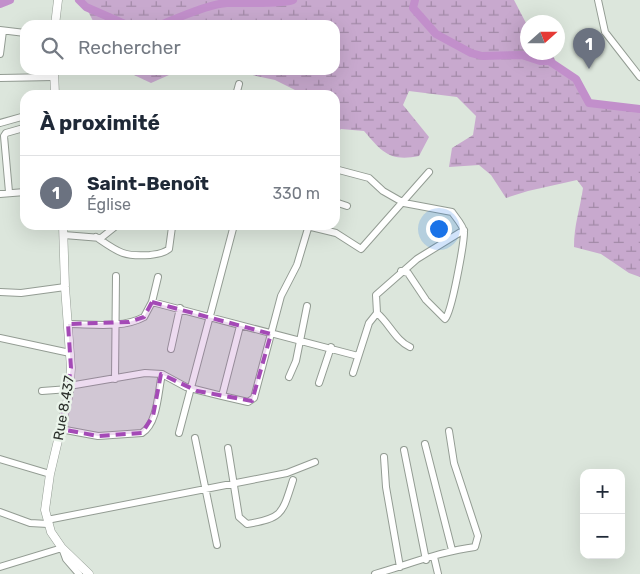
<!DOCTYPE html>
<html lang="fr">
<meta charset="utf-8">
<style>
:root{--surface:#fff;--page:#f2f2f3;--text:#1f2937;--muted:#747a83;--line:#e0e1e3;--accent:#0f766e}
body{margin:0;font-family:Rubik,sans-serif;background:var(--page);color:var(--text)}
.controls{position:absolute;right:15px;bottom:15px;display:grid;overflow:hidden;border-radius:10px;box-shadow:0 5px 20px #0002}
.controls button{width:45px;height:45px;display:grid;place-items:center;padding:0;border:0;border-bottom:1px solid var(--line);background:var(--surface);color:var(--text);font:25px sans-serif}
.compass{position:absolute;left:520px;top:15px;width:45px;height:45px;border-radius:50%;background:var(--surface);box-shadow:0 5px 20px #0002;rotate:69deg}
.you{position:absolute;left:438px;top:228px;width:18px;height:18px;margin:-12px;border:4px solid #fff;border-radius:50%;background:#1a73e8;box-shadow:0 0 0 8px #1a73e833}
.badge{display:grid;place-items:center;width:32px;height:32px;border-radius:50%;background:var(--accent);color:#fff;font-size:16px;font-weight:700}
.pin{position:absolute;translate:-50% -41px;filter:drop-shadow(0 1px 2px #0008)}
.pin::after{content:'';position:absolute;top:26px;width:18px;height:15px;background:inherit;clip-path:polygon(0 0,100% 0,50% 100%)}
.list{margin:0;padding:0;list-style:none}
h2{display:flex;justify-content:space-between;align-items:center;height:65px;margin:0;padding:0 20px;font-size:21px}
h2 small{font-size:16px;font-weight:400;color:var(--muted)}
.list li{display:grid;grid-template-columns:32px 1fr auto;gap:15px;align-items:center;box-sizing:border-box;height:75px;padding:0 20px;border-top:1px solid var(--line)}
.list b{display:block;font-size:19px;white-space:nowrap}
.list p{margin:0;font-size:16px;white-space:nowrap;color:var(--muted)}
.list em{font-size:16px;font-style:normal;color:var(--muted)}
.icon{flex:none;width:28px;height:28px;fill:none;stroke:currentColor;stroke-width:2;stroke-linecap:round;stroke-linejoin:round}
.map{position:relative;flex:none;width:640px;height:574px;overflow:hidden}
.search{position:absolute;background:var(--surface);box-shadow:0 5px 20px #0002;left:20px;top:20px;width:320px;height:55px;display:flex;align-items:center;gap:12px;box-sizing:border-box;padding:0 18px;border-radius:15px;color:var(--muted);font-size:19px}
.panel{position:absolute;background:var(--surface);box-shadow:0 5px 20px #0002;left:20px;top:90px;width:320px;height:140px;border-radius:15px}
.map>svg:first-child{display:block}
.wetland{fill:url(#wetland-marsh)}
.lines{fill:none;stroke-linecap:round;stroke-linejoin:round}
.stream{stroke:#95739c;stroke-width:1}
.river{stroke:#c28fcb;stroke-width:8}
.minor-casing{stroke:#939c93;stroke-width:8}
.major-casing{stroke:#939c93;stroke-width:9}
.minor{stroke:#fff;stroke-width:6}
.major{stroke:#fff;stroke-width:8}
.marked{fill:#a44ab6;fill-opacity:0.2;stroke:#a44ab6;stroke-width:4;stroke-dasharray:10 6;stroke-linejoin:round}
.labels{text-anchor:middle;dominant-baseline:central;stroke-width:5;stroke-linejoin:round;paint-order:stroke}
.street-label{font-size:14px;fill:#2d312d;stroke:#eaf4ea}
</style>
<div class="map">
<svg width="640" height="574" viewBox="0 0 640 574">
<defs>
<pattern id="wetland-marsh" width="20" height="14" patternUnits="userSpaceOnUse" patternTransform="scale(1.25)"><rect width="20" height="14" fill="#c8a9ce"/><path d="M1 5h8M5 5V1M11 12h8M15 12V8" fill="none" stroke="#a38aa8"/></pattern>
</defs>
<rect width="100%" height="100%" fill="#dce6dc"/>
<!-- wetland -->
<path class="wetland" d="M79 0H514L527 25 528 52 552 53 558 67 580 84 589 103 640 109V277L629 273 601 254 574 247C574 224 580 210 583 188L577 180 528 191 506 198 491 175 479 165 449 167 452 148 473 135 476 116 457 97 409 91 403 105 429 137 419 156C390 162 382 152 364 131L341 129 335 134V95H298L297 91 275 80 229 70H335V25H95L86 7Z
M129 70H229L169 75 151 83 134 75Z"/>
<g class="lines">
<!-- stream -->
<path class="stream" d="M0 2 2 3"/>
<!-- river -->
<path class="river" d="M79 0 86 7 127 25
M415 0 413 8 436 34 471 53 482 56 522 55 540 61H549L576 79 589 103 640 109
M0 4 10 0
M160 25C178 18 208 4 227 3 239 3 286 4 293 0"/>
<!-- minor casing -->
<g class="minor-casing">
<path id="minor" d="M598 0 605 32 640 77
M0 30 25 33
M0 54 3 31
M0 78 54 77
M236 95 239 84
M0 123 25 116
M335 169 369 178 383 191 404 203 452 212C456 218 463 225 464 232 464 243 452 312 445 319L426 300 408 273 401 271
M9 192 4 136 6 133 20 129 25 131
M0 194 25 192
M335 202 347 206
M303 225 336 233 361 249 429 172
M64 235 101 238 116 226
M96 237C118 252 123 257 150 255 157 254 163 254 169 249L172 227
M0 292 21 293 65 287
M152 302 158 277
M377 313C389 323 396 341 410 347
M68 324C91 324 122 329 144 317L152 302 358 356
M0 338 70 353
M171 349 180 308
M353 373 369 323 377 313 376 295 417 259 464 230
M289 377 296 361 307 306
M115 379 116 276
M319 383 331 347
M69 386 145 373 162 374 186 387 222 396 240 326
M42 391 69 389
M222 396 248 402 254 398 281 296 297 265 309 225
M60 429 98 436 142 433C158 423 158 391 162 374
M179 433 234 225
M195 438 217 545
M425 444 452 550
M228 448 239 517 247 524C283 518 282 514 293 480
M404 450 426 560
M384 457 386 487 400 567
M0 459 50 474
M0 512 30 523 48 524
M47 520 287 473 315 462
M434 557 438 574
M0 567 62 548 66 559 79 574
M375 574C407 565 442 551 475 547L478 536 454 463 449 431"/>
</g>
<!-- major casing -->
<g class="major-casing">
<path id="major" d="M55 25 58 0
M54 70 55 95
M63 225 65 287 71 368 69 394 50 474 45 510 51 532 62 548 89 574"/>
</g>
<!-- minor -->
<use href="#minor" class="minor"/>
<!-- major -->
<use href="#major" class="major"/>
</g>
<!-- marked area -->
<path class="marked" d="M152 302 271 334 252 401 197 391 161 374 153 416 142 433 98 436 60 429 71 368 68 324 129 322 144 317Z"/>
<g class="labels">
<!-- street labels -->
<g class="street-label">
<text transform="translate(64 408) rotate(-80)">Rue 8.437</text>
</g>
</g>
</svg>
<div class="controls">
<button>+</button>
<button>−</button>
</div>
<svg class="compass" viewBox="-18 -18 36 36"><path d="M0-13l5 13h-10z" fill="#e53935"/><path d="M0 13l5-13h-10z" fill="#747a83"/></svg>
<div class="you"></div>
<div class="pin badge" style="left:589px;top:69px;background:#6b7280">1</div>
<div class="search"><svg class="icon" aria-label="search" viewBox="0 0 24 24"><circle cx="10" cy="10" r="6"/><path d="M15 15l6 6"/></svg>Rechercher</div>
<section class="panel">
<h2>À proximité<small></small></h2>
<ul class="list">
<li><span class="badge" style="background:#6b7280">1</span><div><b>Saint-Benoît</b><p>Église</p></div><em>330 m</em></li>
</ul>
</section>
</div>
